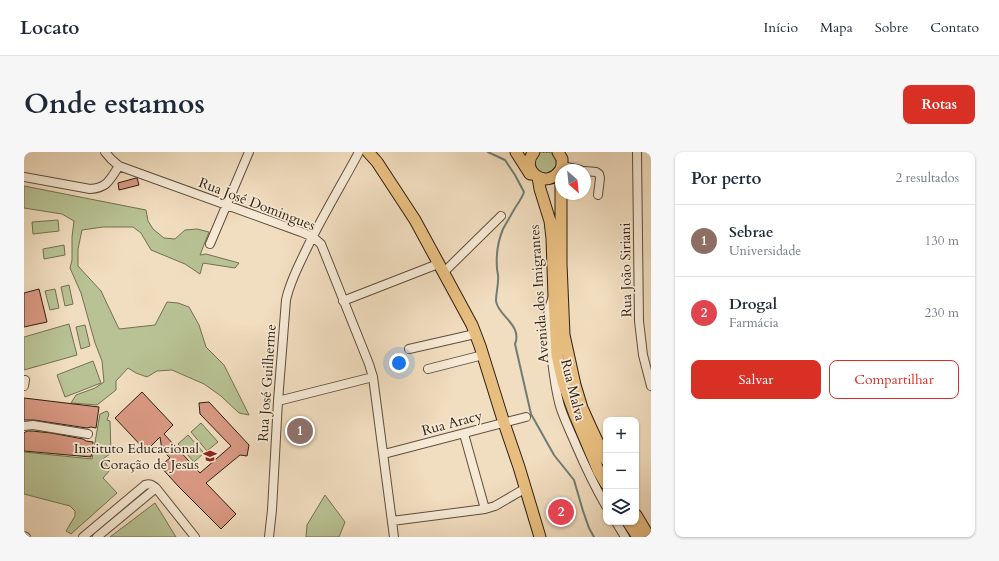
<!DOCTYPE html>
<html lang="pt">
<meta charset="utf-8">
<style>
:root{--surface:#fff;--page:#f6f6f7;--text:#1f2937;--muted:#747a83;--line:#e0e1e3;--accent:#d93025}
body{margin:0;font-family:Cardo,serif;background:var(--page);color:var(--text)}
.controls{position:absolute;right:12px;bottom:12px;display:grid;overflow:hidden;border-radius:8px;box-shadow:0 1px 3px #0004}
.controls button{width:36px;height:36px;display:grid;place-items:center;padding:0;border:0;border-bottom:1px solid var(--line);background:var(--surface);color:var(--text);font:20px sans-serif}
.compass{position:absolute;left:531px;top:12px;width:36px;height:36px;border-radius:50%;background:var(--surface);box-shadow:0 1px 3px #0004;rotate:153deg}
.you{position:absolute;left:375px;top:211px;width:14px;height:14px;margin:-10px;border:3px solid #fff;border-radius:50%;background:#1a73e8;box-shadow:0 0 0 6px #1a73e833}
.badge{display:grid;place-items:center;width:26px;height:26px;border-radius:50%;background:var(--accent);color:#fff;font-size:13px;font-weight:700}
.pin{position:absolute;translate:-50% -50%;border:2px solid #fff;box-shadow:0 1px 4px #0006}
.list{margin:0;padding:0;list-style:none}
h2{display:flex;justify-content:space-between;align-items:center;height:52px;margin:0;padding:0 16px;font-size:17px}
h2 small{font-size:13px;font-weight:400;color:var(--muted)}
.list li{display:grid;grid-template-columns:26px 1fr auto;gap:12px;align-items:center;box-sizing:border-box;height:72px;padding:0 16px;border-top:1px solid var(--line)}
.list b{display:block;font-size:15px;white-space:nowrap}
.list p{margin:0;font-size:13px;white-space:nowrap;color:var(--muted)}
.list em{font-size:13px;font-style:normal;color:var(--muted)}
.actions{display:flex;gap:8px;padding:12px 16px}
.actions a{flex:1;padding:9px 0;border:1px solid var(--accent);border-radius:8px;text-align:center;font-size:14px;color:var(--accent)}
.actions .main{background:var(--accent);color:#fff}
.icon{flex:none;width:22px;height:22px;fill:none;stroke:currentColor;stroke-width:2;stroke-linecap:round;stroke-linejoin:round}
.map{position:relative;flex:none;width:627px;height:385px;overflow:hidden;border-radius:8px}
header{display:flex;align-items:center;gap:24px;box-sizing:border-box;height:56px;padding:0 20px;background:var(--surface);border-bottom:1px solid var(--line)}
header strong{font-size:19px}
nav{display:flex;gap:22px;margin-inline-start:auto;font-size:14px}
.intro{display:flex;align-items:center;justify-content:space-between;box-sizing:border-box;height:96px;padding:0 24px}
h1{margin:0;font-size:28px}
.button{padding:10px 18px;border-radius:8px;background:var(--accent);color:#fff;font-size:14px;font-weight:700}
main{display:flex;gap:24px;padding:0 24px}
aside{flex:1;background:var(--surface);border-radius:8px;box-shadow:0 1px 3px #0004}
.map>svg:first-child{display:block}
.green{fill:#b8c294;stroke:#727052}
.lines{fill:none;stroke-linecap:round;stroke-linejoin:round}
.stream{stroke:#6f7d74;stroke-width:2}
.building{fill:#d99883;stroke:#2d1f11}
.minor-casing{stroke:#5e4e3c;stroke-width:10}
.major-casing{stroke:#2d1f11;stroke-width:13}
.path{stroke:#2d1f11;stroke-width:1;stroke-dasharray:1 2;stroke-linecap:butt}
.minor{stroke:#f6e9d5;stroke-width:8}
.major{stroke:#e8be80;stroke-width:11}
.labels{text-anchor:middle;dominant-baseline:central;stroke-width:3.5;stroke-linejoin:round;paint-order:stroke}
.street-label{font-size:14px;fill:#2d1f11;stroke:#f6e9d5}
.poi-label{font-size:14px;fill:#2d1f11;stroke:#f6e9d5;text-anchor:end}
</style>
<header>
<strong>Locato</strong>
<nav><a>Início</a><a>Mapa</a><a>Sobre</a><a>Contato</a></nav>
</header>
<div class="intro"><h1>Onde estamos</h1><a class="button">Rotas</a></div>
<main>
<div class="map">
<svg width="627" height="385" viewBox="0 0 627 385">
<rect width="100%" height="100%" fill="#f1ddbf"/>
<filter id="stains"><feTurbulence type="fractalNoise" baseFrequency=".005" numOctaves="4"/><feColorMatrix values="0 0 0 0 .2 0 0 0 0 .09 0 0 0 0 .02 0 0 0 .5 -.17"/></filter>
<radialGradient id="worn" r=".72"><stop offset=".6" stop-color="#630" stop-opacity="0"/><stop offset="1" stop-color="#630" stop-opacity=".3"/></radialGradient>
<!-- green -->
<path class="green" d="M515 0C530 0 529 0 535 12L525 24 511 18 510 6Z
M0 34 122 58 124 69 129 77 140 86 151 87 161 78 173 77 185 80 176 103 182 102 215 111 211 116 179 111 176 122 161 112 127 98 117 81 109 75H79L58 78 54 97V114L77 139 95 177 131 173 143 150 154 151 165 155 175 173 182 195 200 213 225 263 215 261 197 244 180 232 148 218 133 219 123 225 112 221 104 216 92 229V238L73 253 47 251 52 243 71 236 80 230 78 209 71 191 57 141 46 116 48 108V85L50 69 38 62 0 56Z
M34 68 35 79 9 82 8 70Z
M40 93 41 103 20 107 19 97Z
M45 133 49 152 41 154 37 135Z
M31 137 35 156 26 158 21 139Z
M45 172 53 203 0 218V185Z
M61 173 66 194 57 197 52 175Z
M69 209 77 231 41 245 33 223Z
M83 259 85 262 83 268 86 269 87 301 79 307 86 318 79 326 93 341 47 382 42 379 51 364V359L46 354 0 342V300L68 307 76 262Z
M177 271 194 290 183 299 167 280Z
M164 283 180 301 170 310 154 292Z
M301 343 321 370 315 385H282L283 373Z
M131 351 152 385H86Z"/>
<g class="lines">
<!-- stream -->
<path class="stream" d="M464 0 481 8 491 23 500 40C498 46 495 50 491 56 487 63 483 70 479 77 474 89 472 103 473 116 473 120 475 124 474 128 474 135 472 142 472 149 473 163 499 173 491 192L507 262 530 303 550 328 559 359 565 376 570 385"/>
</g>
<!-- building -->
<path class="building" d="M112 26H113L115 33 95 38 94 31Z
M15 137 23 170 0 175V141Z
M118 240 149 273 140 282 176 321 207 294 176 262 175 251 185 250 225 293 223 304 216 303 182 331 212 362 197 377 154 334 136 314 146 306 138 298 136 285 122 299 91 266Z
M0 246 75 255 72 276 67 275 63 276 10 268H0Z
M3 279H8L27 281 59 287 62 289 69 290 67 305 0 299V281Z"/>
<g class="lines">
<!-- minor casing -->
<g class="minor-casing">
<path id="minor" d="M81 0 87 7 95 14 277 80 289 85 297 92 345 212 349 225 370 385
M613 0 615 169 619 203 627 234
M538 14 556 18
M561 19 572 20 575 22 576 26 574 43
M0 25 66 37C84 36 86 27 95 14
M186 92 225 0
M419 121 477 64
M529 145C520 166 524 178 527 199 529 218 531 236 536 254 540 267 547 281 552 293 561 314 571 335 582 354
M319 149 414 112
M385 197 451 182
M404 217 459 203
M0 234 1 228
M254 249 349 225
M0 274 9 273 64 282
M440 282 461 357
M360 302 502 265
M368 369 461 357 471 354 502 336
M592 370 601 385
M0 384 2 385
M59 385 121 333C126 331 128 333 132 336L171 385
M73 385 132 336
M245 385 248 358 254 249 262 148C266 129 275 113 283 96 299 63 318 32 335 0"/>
</g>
<!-- major casing -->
<g class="major-casing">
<path id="major" d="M344 0 353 10 391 68 448 173 456 194 480 271 495 315 516 385
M492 0 506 22
M510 0C494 18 523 40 537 17
M534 0 538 7V13L537 17V112L540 183 551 233 558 256 567 276 582 308
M514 25 516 37 526 69 528 86 530 145 533 203 539 230 551 263 575 320 582 332
M612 363 625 385
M604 370 614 385"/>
</g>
<!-- path -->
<path class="path" d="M519 0H525"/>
<!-- minor -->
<use href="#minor" class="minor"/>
<!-- major -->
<use href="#major" class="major"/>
</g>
<!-- icons -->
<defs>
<g id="school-bare" transform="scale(1.08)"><path d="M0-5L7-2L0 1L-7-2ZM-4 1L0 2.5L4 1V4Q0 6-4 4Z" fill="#8f2418" stroke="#f6e9d5" stroke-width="2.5" paint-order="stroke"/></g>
</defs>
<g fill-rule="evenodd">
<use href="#school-bare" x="186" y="304"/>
</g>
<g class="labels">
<!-- street labels -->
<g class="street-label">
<text transform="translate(233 52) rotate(21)">Rua José Domingues</text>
<text transform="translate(602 118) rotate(-91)">Rua João Siriani</text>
<text transform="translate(515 142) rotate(-94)">Avenida dos Imigrantes</text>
<text transform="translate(243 231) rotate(-86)">Rua José Guilherme</text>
<text transform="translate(549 238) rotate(76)">Rua Malva</text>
<text transform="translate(428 271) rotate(-15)">Rua Aracy</text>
</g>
<!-- poi labels -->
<g class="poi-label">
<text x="175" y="296">Instituto Educacional<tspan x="175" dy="16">Coração de Jesus</tspan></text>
</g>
</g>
<rect width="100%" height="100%" filter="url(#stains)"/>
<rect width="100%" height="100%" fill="url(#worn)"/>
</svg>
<div class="controls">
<button>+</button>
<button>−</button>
<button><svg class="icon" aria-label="layers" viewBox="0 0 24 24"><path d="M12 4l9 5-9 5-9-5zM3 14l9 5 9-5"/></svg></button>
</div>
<svg class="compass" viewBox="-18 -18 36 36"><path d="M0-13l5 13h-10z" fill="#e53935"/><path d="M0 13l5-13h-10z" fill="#747a83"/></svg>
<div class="you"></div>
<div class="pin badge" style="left:276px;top:279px;background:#8d6e63">1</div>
<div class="pin badge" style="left:537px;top:360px;background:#e0444e">2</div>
</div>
<aside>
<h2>Por perto<small>2 resultados</small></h2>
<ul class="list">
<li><span class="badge" style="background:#8d6e63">1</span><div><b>Sebrae</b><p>Universidade</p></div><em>130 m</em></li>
<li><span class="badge" style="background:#e0444e">2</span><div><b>Drogal</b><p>Farmácia</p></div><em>230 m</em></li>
</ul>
<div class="actions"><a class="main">Salvar</a><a>Compartilhar</a></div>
</aside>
</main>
